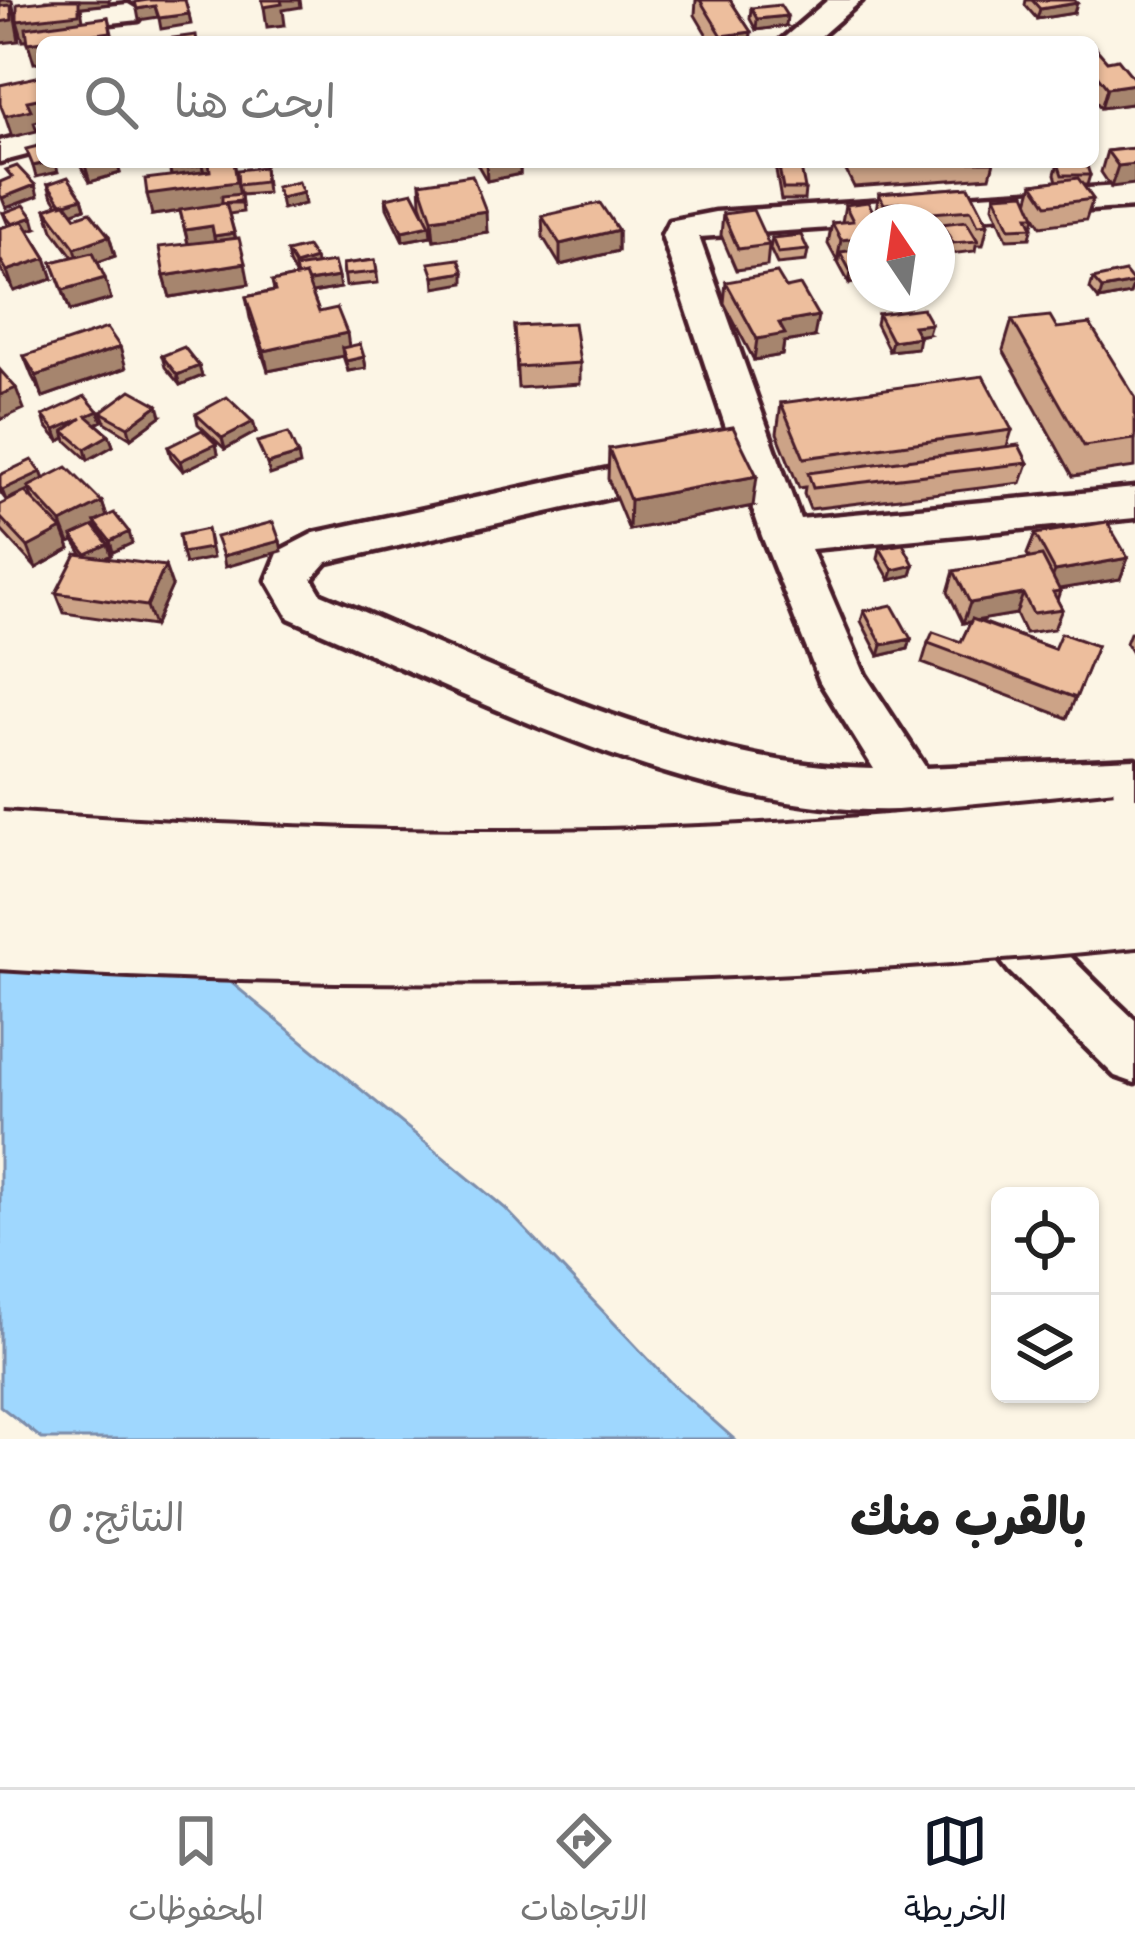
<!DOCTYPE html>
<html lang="ar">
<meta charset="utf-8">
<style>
:root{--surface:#fff;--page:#f6f6f6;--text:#222;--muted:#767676;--line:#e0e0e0;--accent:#111827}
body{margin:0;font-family:Sriracha,"Playpen Sans Arabic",sans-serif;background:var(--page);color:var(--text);direction:rtl}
.controls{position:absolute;right:36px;bottom:36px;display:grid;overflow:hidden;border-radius:18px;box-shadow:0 3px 9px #0004}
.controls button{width:108px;height:108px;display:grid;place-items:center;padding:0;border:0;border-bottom:3px solid var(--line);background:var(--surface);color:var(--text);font:60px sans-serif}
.compass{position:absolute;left:847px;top:204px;width:108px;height:108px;border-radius:50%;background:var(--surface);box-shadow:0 3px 9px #0004;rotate:347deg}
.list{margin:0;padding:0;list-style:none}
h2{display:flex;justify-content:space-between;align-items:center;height:156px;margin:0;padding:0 48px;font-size:51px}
h2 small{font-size:39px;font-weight:400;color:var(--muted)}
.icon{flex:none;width:66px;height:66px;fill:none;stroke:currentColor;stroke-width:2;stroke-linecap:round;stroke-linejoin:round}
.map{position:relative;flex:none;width:1135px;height:1439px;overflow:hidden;direction:ltr}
.search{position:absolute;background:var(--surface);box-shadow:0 3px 9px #0004;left:36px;right:36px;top:36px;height:132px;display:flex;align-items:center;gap:30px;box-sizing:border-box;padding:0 42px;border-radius:18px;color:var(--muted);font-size:45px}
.sheet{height:348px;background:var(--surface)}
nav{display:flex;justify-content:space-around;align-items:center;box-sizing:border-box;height:168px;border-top:3px solid var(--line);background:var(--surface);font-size:33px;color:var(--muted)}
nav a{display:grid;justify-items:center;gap:6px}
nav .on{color:var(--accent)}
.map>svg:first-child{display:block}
.water{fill:#9fd7fe;stroke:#7d8daa;stroke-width:3}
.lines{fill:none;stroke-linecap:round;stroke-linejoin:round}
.minor-casing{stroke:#4a1f2b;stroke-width:9}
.minor{fill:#fcf5e5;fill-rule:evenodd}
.primary-bridge-far1-casing{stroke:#4a1f2b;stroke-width:70;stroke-linecap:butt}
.primary-bridge-casing{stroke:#4a1f2b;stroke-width:88;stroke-linecap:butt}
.primary-bridge-far1{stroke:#fcf5e5;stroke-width:62}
.primary-bridge{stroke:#fcf5e5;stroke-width:80}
.wall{fill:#cca387;stroke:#4a1f2b;stroke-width:3}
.shaded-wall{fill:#a6856e;stroke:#4a1f2b;stroke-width:3}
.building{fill:#edbe9d;stroke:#4a1f2b;stroke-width:3}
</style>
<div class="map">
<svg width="1135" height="1439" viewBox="0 0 1135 1439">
<rect width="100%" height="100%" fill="#fcf5e5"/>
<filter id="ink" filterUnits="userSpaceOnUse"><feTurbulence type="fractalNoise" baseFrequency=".00833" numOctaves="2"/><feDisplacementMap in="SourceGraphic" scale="24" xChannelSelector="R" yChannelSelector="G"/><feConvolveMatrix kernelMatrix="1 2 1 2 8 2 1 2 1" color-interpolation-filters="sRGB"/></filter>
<g filter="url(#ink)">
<!-- water -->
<path class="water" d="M0 919 210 965 505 1208 671 1383 734 1439H42L0 1406Z"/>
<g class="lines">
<!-- minor casing -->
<g class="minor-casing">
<path id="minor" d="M828 0H862L814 42H779Z
M128 4 143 13 139 20 0 35V17Z
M42 130V151L0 162V141Z
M1135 185V207L699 237 800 519 1135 488V518L811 549 865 675 926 768 1135 759V799L952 808C1010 896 1059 948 1135 1020V1083L1115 1076 1009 971 964 914 899 810C698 816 471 696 289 618L267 580 279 551 314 533 673 455 688 460 694 470 688 480 327 562 312 579 321 594C491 665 686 767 874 769L820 682 762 536 662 235 669 221 715 212Z"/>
</g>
<!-- minor -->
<use href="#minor" class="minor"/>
<!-- primary-bridge-far1 casing -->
<g class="primary-bridge-far1-casing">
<path id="primary-bridge-far1" d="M1090 836 1135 831"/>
</g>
<!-- primary-bridge casing -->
<g class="primary-bridge-casing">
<path id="primary-bridge" d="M0 852C233 867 467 877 701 867 840 861 979 848 1118 833
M0 929C380 953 756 945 1135 907"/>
</g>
<!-- primary-bridge-far1 -->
<use href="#primary-bridge-far1" class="primary-bridge-far1"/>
<!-- primary-bridge -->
<use href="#primary-bridge" class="primary-bridge"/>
</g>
<!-- wall -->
<path class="wall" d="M696 0H730L751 32 750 42H711L695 15Z
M1026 0H1074V13L1037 19 1025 5Z
M751 8 786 26 756 30 750 19Z
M1093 45 1131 104 1101 108 1093 98Z
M1135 148 1111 187 1101 172 1107 151Z
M78 162H117L120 173 90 182Z
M168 162H234L240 194 238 185 264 167 267 193 241 195 243 212 229 214 249 284 170 297 164 276 188 244 180 211 152 215 171 176Z
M476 162H520V174L487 181Z
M778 162 805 189 804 200H781L776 171Z
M844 162H994L990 177 854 187 843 165Z
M1058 163 1090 175 1087 185H1083L1093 199 1086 220 1041 226 1035 216 1030 238 1007 239 993 206 995 195 1028 202 1033 184 1057 181 1055 174Z
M420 183 487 232 434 240 430 229 431 236 403 241 387 208 386 198 426 218 421 204Z
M48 184 82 198 85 208 72 212 76 217 109 236 115 256 98 262 111 299 70 311 52 262 73 257 53 230 46 209 58 205 51 194Z
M969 187 988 224 983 245H976L975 251 950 254 940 233H937V222H865L849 283 828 244 832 223 842 222 845 205 875 215 879 194Z
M3 213 36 228 29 230 46 258 53 279 14 291 0 268V228L8 225Z
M723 214 769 245 767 266 736 270 721 235Z
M542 216 618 230V251L560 265 543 237Z
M772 238 808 250 806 261 777 264 770 249Z
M287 252 315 259 316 265 340 288 312 293 319 312 349 346 364 357 366 368 348 371 343 356 268 371 250 318 246 297 274 291 272 282 296 277 289 263Z
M375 260 378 283 346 286 343 264Z
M1093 279 1134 283 1130 294 1099 300 1090 289Z
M726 282 814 337 784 342 782 355 754 360 724 303Z
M878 314 928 334 918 336 917 348 889 351 876 324Z
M1012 320 1057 328 1135 397V467L1073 476 1003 350Z
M514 326 580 363V384L518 388Z
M24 356 126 368 43 397 32 376Z
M162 356 202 376 180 385 165 367Z
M781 403 1012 430 1007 446 1028 463 1021 483 810 509 804 494 805 487 799 488 777 433Z
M101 412 161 416 131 438 105 422Z
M196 414 253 422 256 432 225 449 198 424Z
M43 416 102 421 96 424 109 435 113 446 88 460 67 441 66 438 59 441 46 426Z
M216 444 218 454 183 471 171 457 168 447Z
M609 449 753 506 629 530 608 479Z
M41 472 44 479 102 502 107 517 132 543 113 552 98 528 96 529 111 555 105 557 172 586 154 626 64 613 56 593 82 554 74 541 69 543 67 541 70 549 36 568 1 530 0 505 33 500 29 490 6 500 0 492V475Z
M1035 534 1128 558 1120 579 1059 589 1060 591 1057 600 1062 609 1054 629 1025 633 1016 614 977 620 1054 649 1097 646 1067 718 922 663 928 643 961 642 971 621 963 623 948 592 954 571 1030 559 1027 554Z
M880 548 914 565 911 575 890 580 878 559Z
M864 611 911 639 908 649 879 656 861 621Z
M1135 632V658L1126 643 1130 633Z"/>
<!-- shaded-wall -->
<path class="shaded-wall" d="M0 0H12L19 41 0 43Z
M45 0H109V4L81 7 85 34 23 41 17 21Z
M280 0H300L301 7 283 10 285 25 267 27 264 7Z
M1077 3 1074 13 1037 19 1040 9Z
M155 6 158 17 139 20 137 9Z
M189 14 191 24 161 29 159 18Z
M787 16 786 26 756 30 757 19Z
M108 17 114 42H42V62L34 63 28 43Z
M751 32 750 42H721L722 36Z
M1135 84V93L1131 104 1101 108 1107 88Z
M42 98V120L34 122 37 131 12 137 5 116 27 101Z
M50 162H55L58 172 36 177 33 166Z
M84 162H117L120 173 90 182Z
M168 162 202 165 206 186 234 162 241 203H222L223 205 152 215 147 194 172 178Z
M201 162H209L211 171 204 172Z
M486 162H520V174L487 181Z
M1135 164V184L1111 187 1118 166Z
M35 185 38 196 6 208 2 198Z
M303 193 305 204 282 209 280 198Z
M82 198 85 208 65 215 62 204Z
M486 211 487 232 434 240 432 219Z
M33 217 36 228 15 235 12 224Z
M430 225 431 236 403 241 402 231Z
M212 226 216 247 190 251 185 230Z
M618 230V251L560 265V244Z
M234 233 239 254 219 257 214 236Z
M109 236 115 256 81 268 75 248Z
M865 237V258L840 252 839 261H837L841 240Z
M46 258 53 279 14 291 7 271Z
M315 259 317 270 297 276 295 265Z
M245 263 249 284 170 297 164 276Z
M865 270V281L849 283 851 272Z
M464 272V283L435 288 434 277Z
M338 277 340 288 301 295 299 284Z
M105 278 111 299 70 311 63 290Z
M1134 283 1130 294 1099 300 1102 289Z
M818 316 814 337 784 342 782 355 754 360 757 339 779 323Z
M931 324 928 334 910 337 913 326Z
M347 333 350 354 342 348 343 356 268 371 264 351Z
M919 337 917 348 889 351 892 341Z
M120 347 126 368 43 397 36 376Z
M364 357 366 368 348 371 346 361Z
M199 366 202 376 180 385 177 375Z
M16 388 24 409 0 420V395Z
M158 405 161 416 131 438 128 427Z
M98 411 102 421 91 426 87 416Z
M82 418 64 431 66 438 59 441 55 430Z
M253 422 256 432 225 449 222 438Z
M109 435 113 446 88 460 85 449Z
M216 444 218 454 183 471 180 461Z
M298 455 300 465 270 475 267 464Z
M41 472 45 482 6 500 2 490Z
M757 476 753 506 629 530 630 500Z
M102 502 109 523 95 522 98 528 75 540 72 536 74 541 69 543 61 523Z
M62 529 70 549 36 568 28 547Z
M207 529 213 558 185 564 182 553Z
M129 532 132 543 113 552 110 541Z
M280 541 282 551 225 567 223 556Z
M108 544 111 555 90 565 86 554Z
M1128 558 1120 579 1047 591 1055 571Z
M914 565 911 575 890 580 893 570Z
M165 566 172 586 154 626 147 606Z
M1023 594 1016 614 963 623 970 603Z
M911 639 908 649 879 656 882 645Z"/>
<!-- building -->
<path class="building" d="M53 0H79V14L17 21V4Z
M148 0H185L189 14 159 18 155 6 137 9 135 2Z
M262 0H281L282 4 264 7Z
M700 0H730L751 32 722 36Z
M1032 0H1074L1077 3 1040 9Z
M11 5 12 20 0 22V6Z
M780 5 787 16 757 19 751 8Z
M108 17 111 32 28 43 26 28Z
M196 35 197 42H144Z
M1093 45 1107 61 1118 59 1135 80V84L1107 88 1093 70Z
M41 76 42 98 27 101 31 110 5 116 0 104V85Z
M42 145V162H50L33 166 26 149Z
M1135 148V164L1118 166 1107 151Z
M179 162H201L202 165 180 168Z
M209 162H234L237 182 147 194 145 179 210 171Z
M778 162H800L805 189H783Z
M856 162H917L858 166Z
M1058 163H1086L1090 175H1062Z
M17 166 35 185 2 198 0 195V182L12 177 6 170Z
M264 167 265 182 238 185 237 170Z
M472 175 486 211 432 219 420 183Z
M68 177 82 198 62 204 48 184Z
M1078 178 1093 199 1047 205 1033 184Z
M298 182 303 193 280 198 276 187Z
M969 187 988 224 978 225 971 210 905 215 899 203 884 204 879 194Z
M413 192 430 225 402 231 386 198Z
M1025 193 1035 216H1028L1033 227 1010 228 995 195Z
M241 194V201L222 203V196Z
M65 202 76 217 90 212 109 236 75 248 46 209Z
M868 202 879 222H865V237L841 240 832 223 853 221 845 205Z
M226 203 234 233 214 236 212 226 185 230 180 210Z
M600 203 618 230 560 244 542 216Z
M24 205 33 217 12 224 3 213Z
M753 210 769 245 738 249 723 214Z
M23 221 46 258 7 271 0 259V228Z
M966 221 978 241 953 243 942 224Z
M801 235 808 250 778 253 772 238Z
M239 238 245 263 164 276 159 247Z
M307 247 315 259 295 265 287 252Z
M865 249V270L851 272 840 252Z
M93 252 105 278 63 290 52 262Z
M459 259 464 272 434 277 429 263Z
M375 260 377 272 344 275 343 264Z
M334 262 338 277 308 282 305 275 297 277 295 268Z
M1125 272 1134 283 1102 289 1093 279Z
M777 273 786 288 800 285 818 316 779 323 785 334 757 339 726 282Z
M305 275 319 312 337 308 347 333 264 351 246 297 275 291 272 282Z
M922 308 931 324 913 326 919 337 892 341 878 314Z
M1050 316 1057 328 1090 324 1135 397V439L1084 446 1012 320Z
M574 323 580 363 517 367 514 326Z
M107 328 120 347 36 376 24 356Z
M360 344 364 357 346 361 342 348Z
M184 347 199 366 177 375 162 356Z
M0 370 16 388 0 395Z
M983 376 1012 430 804 458 781 403Z
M131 390 158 405 128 427 101 412Z
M85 396 98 411 87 416 109 435 85 449 64 431 82 418 55 430 43 416Z
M227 397 253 422 222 438 196 414Z
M733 427 757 476 630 500 609 449Z
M202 430 216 444 180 461 168 447Z
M288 433 298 455 267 464 257 442Z
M1019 445 1028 463 813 488 808 473Z
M32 460 41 472 2 490 0 487V475Z
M67 467 102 502 61 523 28 487Z
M25 492 62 529 28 547 0 517V505Z
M114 513 129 532 110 541 95 522Z
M273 522 280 541 223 556 216 537Z
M1107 522 1128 558 1055 571 1035 534Z
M94 526 108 544 86 554 72 536Z
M207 529 210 548 182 553 179 535Z
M903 544 914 565 893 570 880 548Z
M76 554 165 566 147 606 56 593Z
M1042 556 1060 591 1053 592 1062 609 1033 613 1023 594 970 603 954 571Z
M892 605 911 639 882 645 864 611Z
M972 619 1054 649 1061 633 1097 646 1076 698 928 643 933 632 961 642Z"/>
</g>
</svg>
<div class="controls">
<button><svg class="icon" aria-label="locate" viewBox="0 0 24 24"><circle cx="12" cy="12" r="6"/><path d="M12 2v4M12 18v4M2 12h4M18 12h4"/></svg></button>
<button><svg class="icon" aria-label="layers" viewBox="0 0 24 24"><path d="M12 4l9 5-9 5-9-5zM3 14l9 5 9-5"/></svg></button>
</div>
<svg class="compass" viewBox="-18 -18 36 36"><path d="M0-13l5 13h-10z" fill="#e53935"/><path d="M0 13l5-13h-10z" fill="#767676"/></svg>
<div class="search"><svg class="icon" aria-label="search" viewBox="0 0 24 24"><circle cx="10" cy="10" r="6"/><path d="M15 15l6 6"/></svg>ابحث هنا</div>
</div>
<section class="sheet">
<h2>بالقرب منك<small>النتائج: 0</small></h2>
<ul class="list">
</ul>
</section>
<nav>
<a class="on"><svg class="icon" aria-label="map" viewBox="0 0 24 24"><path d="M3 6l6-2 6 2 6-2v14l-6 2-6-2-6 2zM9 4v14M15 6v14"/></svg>الخريطة</a>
<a><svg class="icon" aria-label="directions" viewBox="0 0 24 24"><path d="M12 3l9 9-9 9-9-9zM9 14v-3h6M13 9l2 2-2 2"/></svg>الاتجاهات</a>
<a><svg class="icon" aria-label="saved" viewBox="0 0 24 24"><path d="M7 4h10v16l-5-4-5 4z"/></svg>المحفوظات</a>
</nav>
